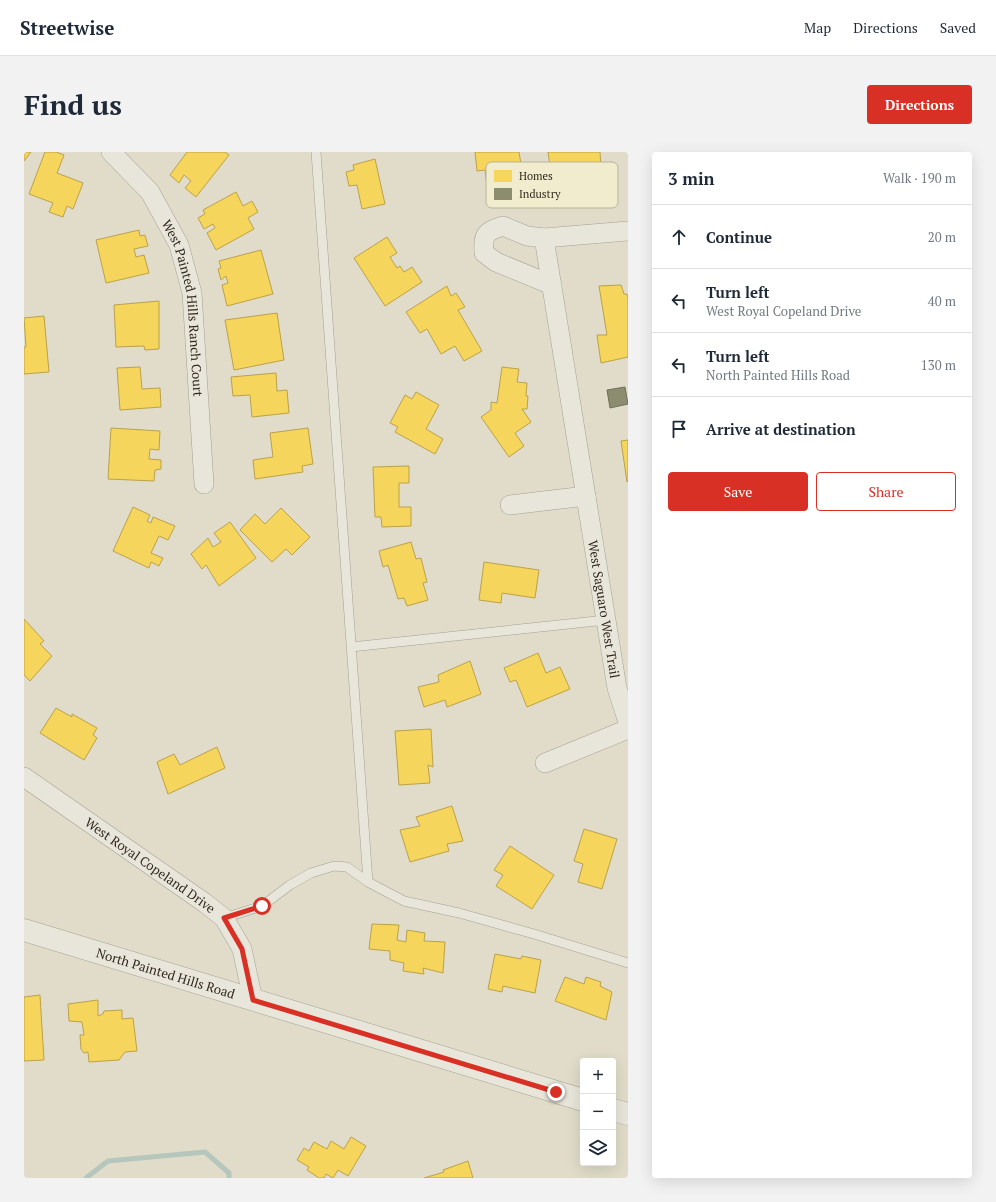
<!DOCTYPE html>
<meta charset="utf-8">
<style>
:root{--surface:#fff;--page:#f2f2f3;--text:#1f2937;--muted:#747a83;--line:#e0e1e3;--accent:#d93025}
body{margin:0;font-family:"PT Serif",serif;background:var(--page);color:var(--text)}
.controls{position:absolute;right:12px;bottom:12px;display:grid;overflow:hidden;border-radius:4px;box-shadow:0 4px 16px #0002}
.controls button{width:36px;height:36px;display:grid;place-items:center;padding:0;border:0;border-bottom:1px solid var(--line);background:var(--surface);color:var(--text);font:20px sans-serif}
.stop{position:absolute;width:12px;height:12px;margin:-9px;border:3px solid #d93025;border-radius:50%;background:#fff}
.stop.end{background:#d93025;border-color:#fff;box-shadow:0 1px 4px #0008}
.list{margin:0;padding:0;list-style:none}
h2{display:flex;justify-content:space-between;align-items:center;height:52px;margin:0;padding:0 16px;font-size:17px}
h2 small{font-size:13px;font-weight:400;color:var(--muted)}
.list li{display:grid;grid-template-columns:26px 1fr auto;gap:12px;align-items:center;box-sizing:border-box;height:64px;padding:0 16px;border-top:1px solid var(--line)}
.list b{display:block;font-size:15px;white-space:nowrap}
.list p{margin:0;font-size:13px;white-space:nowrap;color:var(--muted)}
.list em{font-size:13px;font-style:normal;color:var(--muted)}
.actions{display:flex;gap:8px;padding:12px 16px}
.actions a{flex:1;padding:9px 0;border:1px solid var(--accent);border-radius:4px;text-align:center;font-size:14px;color:var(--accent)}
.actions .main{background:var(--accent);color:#fff}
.icon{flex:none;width:22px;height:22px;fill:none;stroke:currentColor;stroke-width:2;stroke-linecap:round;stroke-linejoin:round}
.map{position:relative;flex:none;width:604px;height:1026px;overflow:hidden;border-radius:4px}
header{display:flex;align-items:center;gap:24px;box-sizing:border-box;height:56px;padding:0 20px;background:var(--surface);border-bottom:1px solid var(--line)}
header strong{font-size:19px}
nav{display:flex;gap:22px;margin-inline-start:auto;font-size:14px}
.intro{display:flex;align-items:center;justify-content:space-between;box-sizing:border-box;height:96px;padding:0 24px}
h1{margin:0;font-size:28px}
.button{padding:10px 18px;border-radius:4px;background:var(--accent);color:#fff;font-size:14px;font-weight:700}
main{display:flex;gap:24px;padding:0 24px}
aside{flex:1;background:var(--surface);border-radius:4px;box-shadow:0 4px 16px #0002}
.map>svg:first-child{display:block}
.homes{fill:#f6d55c;stroke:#bba149}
.industry{fill:#8c8c6e;stroke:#716e56}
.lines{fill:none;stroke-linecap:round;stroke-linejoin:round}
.stream{stroke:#b5c6bc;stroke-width:5}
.service-casing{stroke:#a5a093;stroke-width:10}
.minor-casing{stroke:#a5a093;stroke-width:20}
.tertiary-casing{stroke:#a5a093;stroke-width:23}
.service{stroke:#e8e6da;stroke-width:9}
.minor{stroke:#e8e6da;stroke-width:19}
.tertiary{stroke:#e8e6da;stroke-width:22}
.route{stroke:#d93025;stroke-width:5}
.labels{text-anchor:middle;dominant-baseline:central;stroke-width:4;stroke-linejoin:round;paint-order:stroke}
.street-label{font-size:13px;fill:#32291d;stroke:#f2eccf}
.key{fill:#f2eccf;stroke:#b8b29a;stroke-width:1}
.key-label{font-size:11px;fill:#32291d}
</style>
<header>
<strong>Streetwise</strong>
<nav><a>Map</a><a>Directions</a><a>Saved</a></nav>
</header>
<div class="intro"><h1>Find us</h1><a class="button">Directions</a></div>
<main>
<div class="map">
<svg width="604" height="1026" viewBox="0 0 604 1026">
<rect width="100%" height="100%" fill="#e0dcc9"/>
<!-- homes -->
<path class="homes" d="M0 0H7L0 9Z
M21 0H32L40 3 33 21 59 31 49 57 43 54 39 65 25 60 29 51 5 42Z
M163 0H201L205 3 172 45 161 36 167 29 160 23 155 31 146 23Z
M451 0H495L498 18 476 21 479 40 464 42 461 18 453 19Z
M524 0H576L577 16 547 19V12L526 14Z
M351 7 361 52 338 57 333 33 325 34 322 20 330 18 329 13Z
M212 40 219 54 228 49 234 60 224 66 230 77 192 98 183 81 191 76 189 72 180 77 174 66 181 62 179 58Z
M115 78 116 84 121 83 124 94 110 97 112 105 120 103 125 121 82 131 72 88Z
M363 85 373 101 366 105 373 116 376 114 380 120 388 115 398 130 361 154 330 106Z
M237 98 249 142 203 154 198 133 204 131 202 124 197 128 194 117 197 116 195 109Z
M597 133 600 142H603L604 146V205L577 211 573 183H583L575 134Z
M423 134 427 144 432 141 441 155 434 158 458 199 440 209 431 194 417 202 403 177 396 181 382 160Z
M135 149V197L121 198 120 194 92 195 90 153Z
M253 161 260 208 210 218 201 168Z
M20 164 25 220 0 222V195H2L0 166Z
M116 215 118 237 136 236 137 255 96 258 93 216Z
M478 215 495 217 493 230 503 231 502 244H504L503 257H498L507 270 491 281 500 294 485 305 457 265 467 258V250L473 251Z
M252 221 253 239 263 238 265 261 228 265 226 243 209 244 207 225Z
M392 240 415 253 402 277 419 287 411 302 371 280 374 275 366 271 381 243 388 247Z
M87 276 136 279 135 298 126 297 125 307 137 308V317L131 318 130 329 84 327Z
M284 276 289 312 278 314 279 320 231 327 229 308 249 305 246 281Z
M604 288V329L603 330 597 289Z
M385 314V331H375V355H387V374L358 375 357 365H351L349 315Z
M109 355 126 363 123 369 127 371 129 365 151 374 144 388 135 384 127 401 139 406 135 414 127 410 125 416 89 399Z
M257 356 286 385 268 403 262 397 248 410 216 378 231 362 241 372Z
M206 370 232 406 195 434 182 413 178 417 167 402 184 386 189 395 197 390 190 381Z
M387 390 392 407 397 406 403 430 399 431 404 448 383 454 380 446 374 447 364 413 359 415 355 399Z
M460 410 515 418 511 446 478 441 477 451 455 448Z
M0 467 20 489 16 492 28 504 6 529 0 523Z
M514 501 522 521 536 515 546 537 503 555 492 528 486 530 480 516Z
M446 509 457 542 423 555 421 548 400 555 394 535 415 530 414 523Z
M32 556 48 565V562L73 576 69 583 73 586 60 608 16 581Z
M407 577 409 615 404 613 406 631 375 633 371 579Z
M193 595 201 616 144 642 133 610 150 602 156 613Z
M428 654 439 689 423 692 425 699 386 710 376 678 396 674 392 665Z
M560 677 593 687 578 737 554 730 559 712 550 709Z
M486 694 530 723 508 757 472 734 479 723 470 718Z
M348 772 375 773 373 788 382 790 383 778 401 781 400 789 421 790 419 821 399 816 400 822 379 819 380 811 366 808V799L345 797Z
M471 802 497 807 498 804 517 808 511 841 479 834 478 840 464 837Z
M541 825 560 832 562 825 577 830 576 834 588 840 582 868 531 849Z
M16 843 20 908 0 909V845Z
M74 848V864L79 862 80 859 98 858V867L109 866 113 899 101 900 95 908 65 910 64 900 60 901 57 897 56 883H60L58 870 45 869 44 852Z
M327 985 342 994 324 1024 314 1018 309 1026 302 1022 300 1026H295L283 1018 285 1015 273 1008 280 996 285 999 290 990 303 997 307 989 320 997Z
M444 1009 449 1026H400L420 1020 419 1018Z"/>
<!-- industry -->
<path class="industry" d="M601 235 604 252 586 256 583 238Z"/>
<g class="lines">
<!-- stream -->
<path class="stream" d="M62 1026 84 1009 181 1000 205 1021V1026"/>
<!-- service casing -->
<g class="service-casing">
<path id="service" d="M292 0 344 730
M327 495 582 468
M200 766 238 754 266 733 287 721 310 714 323 715 344 730 380 749 435 761 510 782 604 811"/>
</g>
<!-- minor casing -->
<g class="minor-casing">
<g id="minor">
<path id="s1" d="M87 0 126 40 155 93 168 141 180 332"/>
<path id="s2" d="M520 86 593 536 604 570"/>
<path d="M528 133 472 110 460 101C459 82 461 80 479 74L503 84 520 86 604 79"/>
<path d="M486 353 562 344"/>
<path d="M521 611 604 577"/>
<path id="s3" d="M0 625 181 751 200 766 218 797 229 848"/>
</g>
</g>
<!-- tertiary casing -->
<g class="tertiary-casing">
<g id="tertiary">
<path id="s4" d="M0 778 559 948"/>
<path d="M589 958 604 962"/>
</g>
</g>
<!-- service -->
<use href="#service" class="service"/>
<!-- minor -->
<use href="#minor" class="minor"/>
<!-- tertiary -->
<use href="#tertiary" class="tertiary"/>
</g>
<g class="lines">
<!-- route -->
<path class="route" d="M238 754 200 766 218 797 229 848 532 940"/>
</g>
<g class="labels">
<!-- street labels -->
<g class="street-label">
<text stroke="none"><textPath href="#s1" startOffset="179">West Painted Hills Ranch Court</textPath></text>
<text stroke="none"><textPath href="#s2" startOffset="376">West Saguaro West Trail</textPath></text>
<text stroke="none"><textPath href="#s3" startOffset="154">West Royal Copeland Drive</textPath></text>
<text stroke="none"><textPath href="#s4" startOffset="148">North Painted Hills Road</textPath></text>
</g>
</g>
<!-- legend -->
<rect x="462" y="10" width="132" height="46" rx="6" class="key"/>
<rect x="470" y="18" width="18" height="12" fill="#f6d55c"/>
<rect x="470" y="36" width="18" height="12" fill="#8c8c6e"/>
<g class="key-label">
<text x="495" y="28">Homes</text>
<text x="495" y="46">Industry</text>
</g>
</svg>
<div class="controls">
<button>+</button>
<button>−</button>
<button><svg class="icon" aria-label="layers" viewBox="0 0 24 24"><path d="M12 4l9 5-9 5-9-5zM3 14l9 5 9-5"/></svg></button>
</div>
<div class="stop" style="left:238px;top:754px"></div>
<div class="stop end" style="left:532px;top:940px"></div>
</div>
<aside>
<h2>3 min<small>Walk · 190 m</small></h2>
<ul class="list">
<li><svg class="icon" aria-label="ahead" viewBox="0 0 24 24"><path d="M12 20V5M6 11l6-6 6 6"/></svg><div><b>Continue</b></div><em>20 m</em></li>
<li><svg class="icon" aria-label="left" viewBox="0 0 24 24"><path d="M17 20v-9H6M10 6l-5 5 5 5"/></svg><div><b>Turn left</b><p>West Royal Copeland Drive</p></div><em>40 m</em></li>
<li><svg class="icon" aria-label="left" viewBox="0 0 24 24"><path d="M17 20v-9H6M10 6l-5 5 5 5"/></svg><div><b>Turn left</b><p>North Painted Hills Road</p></div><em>130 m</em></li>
<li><svg class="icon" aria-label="arrive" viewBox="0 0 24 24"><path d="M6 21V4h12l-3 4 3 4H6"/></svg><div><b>Arrive at destination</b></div></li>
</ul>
<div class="actions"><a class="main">Save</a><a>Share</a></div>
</aside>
</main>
